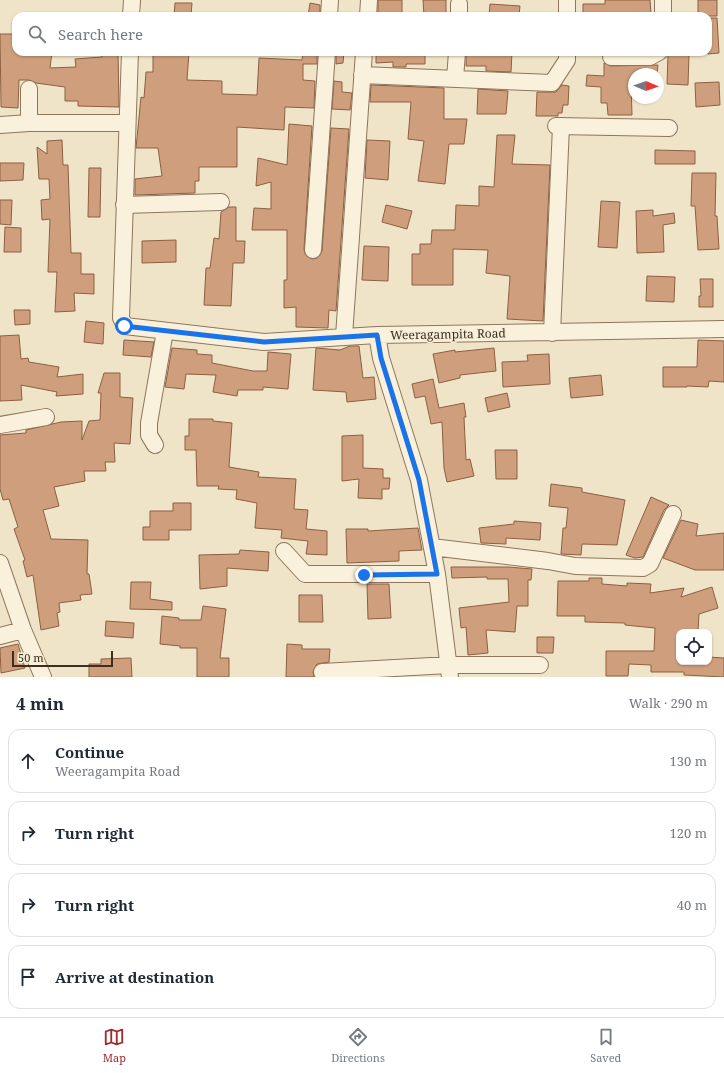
<!DOCTYPE html>
<meta charset="utf-8">
<style>
:root{--surface:#fff;--page:#f6f6f7;--text:#1f2937;--muted:#747a83;--line:#e0e1e3;--accent:#9e2a2b}
body{margin:0;font-family:"Noto Serif",serif;background:var(--page);color:var(--text)}
.controls{position:absolute;right:12px;bottom:12px;display:grid;overflow:hidden;border-radius:8px;box-shadow:0 1px 3px #0004}
.controls button{width:36px;height:36px;display:grid;place-items:center;padding:0;border:0;border-bottom:1px solid var(--line);background:var(--surface);color:var(--text);font:20px sans-serif}
.compass{position:absolute;left:628px;top:68px;width:36px;height:36px;border-radius:50%;background:var(--surface);box-shadow:0 1px 3px #0004;rotate:92deg}
.scale{position:absolute;left:12px;bottom:10px;width:101px;box-sizing:border-box;padding-left:4px;border:2px solid #3d2e20;border-top:0;font-size:11px;line-height:14px;white-space:nowrap;color:#3d2e20;-webkit-text-stroke:3px #f7eed8;paint-order:stroke}
.stop{position:absolute;width:12px;height:12px;margin:-9px;border:3px solid #1a73e8;border-radius:50%;background:#fff}
.stop.end{background:#1a73e8;border-color:#fff;box-shadow:0 1px 4px #0008}
.list{margin:0;padding:0;list-style:none}
h2{display:flex;justify-content:space-between;align-items:center;height:52px;margin:0;padding:0 16px;font-size:17px}
h2 small{font-size:13px;font-weight:400;color:var(--muted)}
.list li{display:grid;grid-template-columns:26px 1fr auto;gap:12px;align-items:center;box-sizing:border-box;height:64px;margin:0 8px 8px;padding:0 8px;border:1px solid var(--line);border-radius:12px}
.list b{display:block;font-size:15px;white-space:nowrap}
.list p{margin:0;font-size:13px;white-space:nowrap;color:var(--muted)}
.list em{font-size:13px;font-style:normal;color:var(--muted)}
.icon{flex:none;width:22px;height:22px;fill:none;stroke:currentColor;stroke-width:2;stroke-linecap:round;stroke-linejoin:round}
.map{position:relative;flex:none;width:724px;height:677px;overflow:hidden}
.search{position:absolute;background:var(--surface);box-shadow:0 1px 3px #0004;left:12px;right:12px;top:12px;height:44px;display:flex;align-items:center;gap:10px;box-sizing:border-box;padding:0 14px;border-radius:12px;color:var(--muted);font-size:15px}
.sheet{height:340px;background:var(--surface)}
nav{display:flex;justify-content:space-around;align-items:center;box-sizing:border-box;height:56px;border-top:1px solid var(--line);background:var(--surface);font-size:11px;color:var(--muted)}
nav a{display:grid;justify-items:center;gap:2px}
nav .on{color:var(--accent)}
.map>svg:first-child{display:block}
.building{fill:#cf9f7d;stroke:#8d5f41}
.lines{fill:none;stroke-linecap:round;stroke-linejoin:round}
.street-casing{stroke:#8d765c;stroke-width:18}
.street{stroke:#faf1dc;stroke-width:16}
.route{stroke:#1a73e8;stroke-width:5}
.labels{text-anchor:middle;dominant-baseline:central;stroke-width:3.5;stroke-linejoin:round;paint-order:stroke}
.street-label{font-size:12px;fill:#3d2e20;stroke:#f7eed8}
</style>
<div class="map">
<svg width="724" height="677" viewBox="0 0 724 677">
<rect width="100%" height="100%" fill="#f0e4c8"/>
<!-- building -->
<path class="building" d="M378 0H402V16H378Z
M423 0H446V16H424Z
M605 0H650L651 14 583 16V4H605Z
M698 0H717V16H698Z
M175 3H192L191 16H174Z
M310 3 320 5V16H308Z
M490 4 520 6 519 16H489Z
M708 18H717L719 53 708 54Z
M0 34H16V52H52L50 68 76 67 75 59 102 57V52H118L119 107 78 106V101H65V87L36 83 29 80H19L18 108 1 107Z
M153 52H189L187 80 222 81V94L257 95 259 58 302 60 303 52H317V64H303V80L315 81 314 108 285 107 284 130 237 127V167H199V181H195V193L135 195V179L162 176 158 148H136L141 97 144 98 146 72H153Z
M336 52H344L343 63 336 64Z
M376 52H425V64H406V67H393V62L376 63Z
M466 52H512L511 72 486 71V66H466Z
M668 54H689L688 85 667 84Z
M604 63 611 66 658 65 657 74H634V83H631L632 115H608L607 103H601V87L586 86 587 75 604 76Z
M334 81 342 82V92L352 93 350 110 332 109Z
M719 82 720 105 696 107 695 83Z
M371 85 444 88V119H467L464 144H449L445 184 418 181 424 141 408 139 411 102H370Z
M562 85 569 86 568 105H563L562 113H558V116H536L537 92H556Z
M478 89 508 91 506 114H477Z
M289 124 312 126 304 249 305 254 312 259 317 258 322 251 331 128 349 129 336 311 329 310 328 328 296 327V307L284 308V280H287V230H252L254 208 271 209V182L256 186 258 158 287 165Z
M497 135H515L512 164 550 165 543 321 507 319 510 276 486 273 488 250 453 249V285H412V254H420V244H431L432 230H455L456 205 479 206V186L494 187Z
M62 140 63 165H68L71 253H81V274H94V294L74 293 75 311 55 312 57 272H48L50 219 42 220 41 200 50 199 49 179H39L37 147 47 154V141Z
M367 140 390 141 388 180 365 178Z
M655 150 695 151V164H655Z
M0 163H24L23 180 0 181Z
M89 168H101L100 217H88Z
M692 173H716L715 216H717L719 249 698 250 695 206H691Z
M0 200H12L11 225 0 224Z
M601 201 620 202 617 248 598 247Z
M386 205 412 211 407 229 382 222Z
M229 207H236V241H245L244 263H233L231 306 204 305 206 268H210L214 238 219 239 221 212Z
M653 210V216L674 213 675 223 663 225 664 252 637 253 636 211Z
M5 227 21 228V252H4Z
M176 240V262L142 263V241Z
M364 246 389 247 388 281 362 280Z
M647 276 675 277 674 302 646 301Z
M700 279H713V307H699V296H701Z
M14 310H30V324L15 325Z
M86 321 104 323 103 344 84 342Z
M19 335 21 359 28 358 29 362 59 367 57 377 83 374V394L56 396 57 392 21 385 22 400 0 401V336Z
M124 340 154 342 151 357 123 355Z
M698 340 724 341V382L709 381 708 387 687 386V387H663V367H697Z
M350 346H359L363 378 374 377 376 399 347 402 346 392 313 390 316 348 340 350Z
M172 348 197 350V354L212 355V363L253 371H267L268 352 291 354 288 389 263 387V390H238L237 396 213 392 216 375 186 374 184 389 165 387Z
M494 348 496 371 460 375V378L439 383 433 354 455 350V352Z
M549 354 550 384 503 387 502 362 528 361 527 355Z
M104 373H120V397L133 398 130 444 114 443 115 462H105L106 471H84L85 481 54 487 59 506 43 510 51 539 88 540 87 574H89L92 594 80 595 81 600 59 603 60 612 57 613 59 626 41 630 33 575 27 577 23 561 25 560 14 529 18 527 9 499 3 500 0 489V435L26 433V430L61 422 82 421V440L89 421 100 420 101 393H98Z
M601 375 603 395 571 398 569 378Z
M433 379 439 408 464 403 466 417H464L466 460 470 459 474 476 447 482 444 468 442 422 431 424 425 396 415 398 412 384Z
M507 393 510 407 488 412 485 398Z
M189 419H213V421L232 423 229 467 259 472 258 477 296 479 294 509 308 510 306 529 327 531V555L306 554 308 541 281 538 282 530 255 528 257 503 236 499 237 490 218 489 219 486H197L196 450H185V436H189Z
M363 435V468L383 469V478H390L389 489H382V499L358 498 359 479 342 481V436Z
M495 450H517V479H496Z
M551 484 582 488V492L625 500 617 545 582 544 581 555 561 554 563 528H566L568 508 549 506Z
M651 497 669 505 664 510 643 557 635 558 626 555Z
M173 503H191V530H169V540H143V527H150V511H173Z
M681 520 698 524 696 536 724 533V570H695L663 558Z
M514 521 541 523 540 540 506 538V544L481 543 479 528 514 524Z
M418 528 422 550 399 551V561L347 563 346 529H368V531Z
M240 550 269 552 268 571 227 568V586L200 589 199 555 239 554Z
M451 567H508L532 569 531 580H528V606H517L515 632 486 630 488 653 468 655 466 627 461 628 459 608 509 602 508 579H487V577L452 578Z
M589 578H602V584L627 586V583L651 584 650 593 684 588 681 597 712 587 718 608 699 614 698 632H679L678 662H709V657L724 658V677L684 675V672H651V665L629 664 628 676H606V651H654L655 628 625 625V623L585 622V616H557L558 581H589Z
M131 582H151L150 599 172 602V610L130 609Z
M367 584H389L391 618 368 619Z
M299 595H322L323 622H299Z
M203 606 226 609 220 658H229V677H197V648H180V646L160 644 162 616 179 618V620H201Z
M106 621 134 623 133 638 105 636Z
M537 637H554L553 653H537Z
M18 644 25 668 1 673 0 648Z
M287 644 302 645V649H330L329 662 317 664 313 672 314 677H286Z
M131 658 132 677H89V664H101V659Z"/>
<g class="lines">
<!-- street casing -->
<g class="street-casing">
<path id="street" d="M131 16 132 0
M329 16 330 0
M368 16 369 0
M459 16V4
M567 16V0
M663 16V0
M130 52 121 318 125 326 264 342 377 335 724 329
M611 57H650L659 52
M362 75 552 83 567 60V52
M455 79 457 52
M29 123V89
M0 125 29 123H126
M556 126 669 128
M124 205 221 202
M313 250 327 52
M552 333 561 126
M377 335 381 358 419 480 437 574 450 677
M344 336 364 52
M0 425 46 417
M155 445 149 435V423L165 331
M432 547 548 561 575 566 643 568 650 564 673 514
M284 551 305 574H437
M0 563 23 630 43 677
M0 636 23 630
M322 672 449 665H540"/>
</g>
<!-- street -->
<use href="#street" class="street"/>
</g>
<g class="lines">
<!-- route -->
<path class="route" d="M124 326 264 342 377 335 381 358 419 480 437 574 364 575"/>
</g>
<g class="labels">
<!-- street labels -->
<g class="street-label">
<text transform="translate(448 334) rotate(-1)">Weeragampita Road</text>
</g>
</g>
</svg>
<div class="controls">
<button><svg class="icon" aria-label="locate" viewBox="0 0 24 24"><circle cx="12" cy="12" r="6"/><path d="M12 2v4M12 18v4M2 12h4M18 12h4"/></svg></button>
</div>
<svg class="compass" viewBox="-18 -18 36 36"><path d="M0-13l5 13h-10z" fill="#e53935"/><path d="M0 13l5-13h-10z" fill="#747a83"/></svg>
<div class="scale">50 m</div>
<div class="stop" style="left:124px;top:326px"></div>
<div class="stop end" style="left:364px;top:575px"></div>
<div class="search"><svg class="icon" aria-label="search" viewBox="0 0 24 24"><circle cx="10" cy="10" r="6"/><path d="M15 15l6 6"/></svg>Search here</div>
</div>
<section class="sheet">
<h2>4 min<small>Walk · 290 m</small></h2>
<ul class="list">
<li><svg class="icon" aria-label="ahead" viewBox="0 0 24 24"><path d="M12 20V5M6 11l6-6 6 6"/></svg><div><b>Continue</b><p>Weeragampita Road</p></div><em>130 m</em></li>
<li><svg class="icon" aria-label="right" viewBox="0 0 24 24"><path d="M7 20v-9h11M14 6l5 5-5 5"/></svg><div><b>Turn right</b></div><em>120 m</em></li>
<li><svg class="icon" aria-label="right" viewBox="0 0 24 24"><path d="M7 20v-9h11M14 6l5 5-5 5"/></svg><div><b>Turn right</b></div><em>40 m</em></li>
<li><svg class="icon" aria-label="arrive" viewBox="0 0 24 24"><path d="M6 21V4h12l-3 4 3 4H6"/></svg><div><b>Arrive at destination</b></div></li>
</ul>
</section>
<nav>
<a class="on"><svg class="icon" aria-label="map" viewBox="0 0 24 24"><path d="M3 6l6-2 6 2 6-2v14l-6 2-6-2-6 2zM9 4v14M15 6v14"/></svg>Map</a>
<a><svg class="icon" aria-label="directions" viewBox="0 0 24 24"><path d="M12 3l9 9-9 9-9-9zM9 14v-3h6M13 9l2 2-2 2"/></svg>Directions</a>
<a><svg class="icon" aria-label="saved" viewBox="0 0 24 24"><path d="M7 4h10v16l-5-4-5 4z"/></svg>Saved</a>
</nav>
